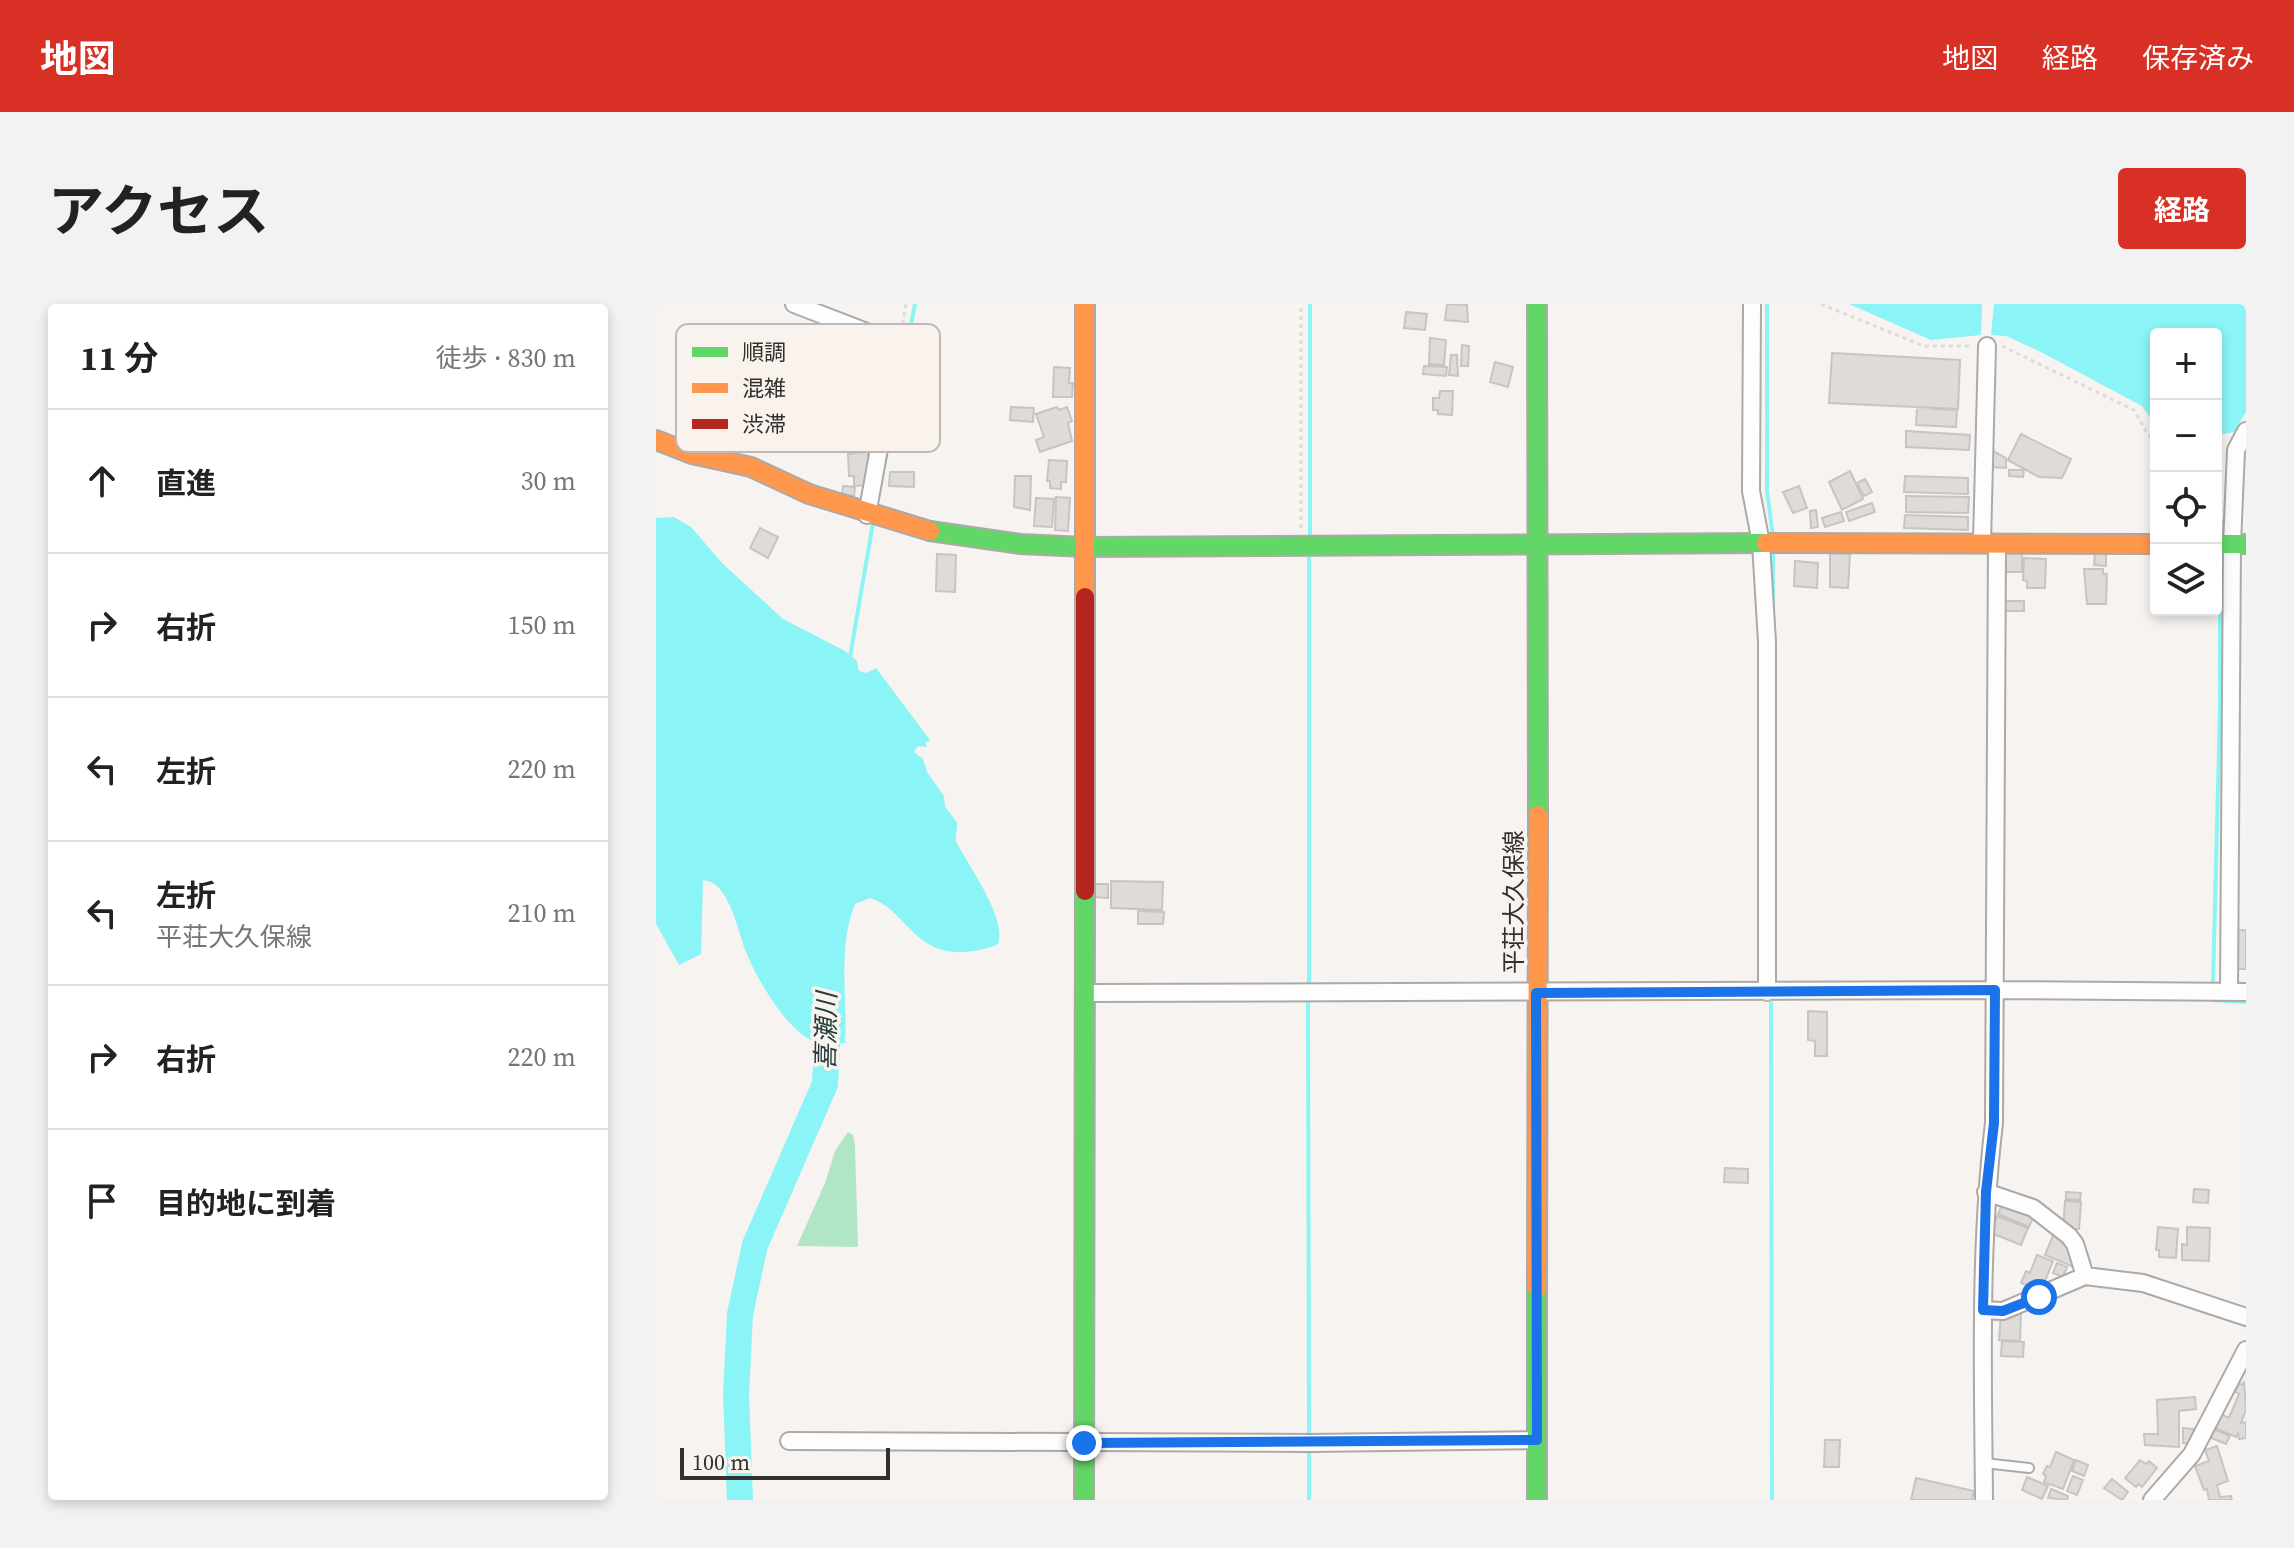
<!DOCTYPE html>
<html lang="ja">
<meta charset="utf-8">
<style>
:root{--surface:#fff;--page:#f2f2f2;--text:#222;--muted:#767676;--line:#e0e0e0;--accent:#d93025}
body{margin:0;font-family:"Source Serif 4","Noto Sans JP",serif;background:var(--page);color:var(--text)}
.controls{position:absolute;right:24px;top:24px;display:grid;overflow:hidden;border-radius:8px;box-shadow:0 4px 12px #0003}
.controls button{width:72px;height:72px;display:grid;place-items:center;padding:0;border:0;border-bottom:2px solid var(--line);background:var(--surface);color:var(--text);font:40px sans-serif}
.scale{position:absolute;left:24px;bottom:20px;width:210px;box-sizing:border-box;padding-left:8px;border:4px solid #33312e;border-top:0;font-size:22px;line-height:28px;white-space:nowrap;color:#33312e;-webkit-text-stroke:6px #faf3ed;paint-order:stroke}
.stop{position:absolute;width:24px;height:24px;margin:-18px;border:6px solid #1a73e8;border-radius:50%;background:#fff}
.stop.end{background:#1a73e8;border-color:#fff;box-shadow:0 2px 8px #0008}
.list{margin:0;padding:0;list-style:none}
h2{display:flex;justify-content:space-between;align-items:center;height:104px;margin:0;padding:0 32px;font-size:34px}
h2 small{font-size:26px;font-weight:400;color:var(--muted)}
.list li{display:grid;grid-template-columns:52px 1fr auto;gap:24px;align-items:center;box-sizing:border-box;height:144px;padding:0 32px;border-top:2px solid var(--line)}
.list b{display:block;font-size:30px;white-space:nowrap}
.list p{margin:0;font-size:26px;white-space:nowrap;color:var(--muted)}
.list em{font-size:26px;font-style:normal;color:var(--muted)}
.icon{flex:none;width:44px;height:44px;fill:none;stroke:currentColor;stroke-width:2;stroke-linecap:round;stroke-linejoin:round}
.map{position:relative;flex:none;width:1590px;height:1196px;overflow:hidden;border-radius:8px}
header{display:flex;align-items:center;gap:48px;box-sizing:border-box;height:112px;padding:0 40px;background:var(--accent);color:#fff}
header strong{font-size:38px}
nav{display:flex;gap:44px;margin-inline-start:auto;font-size:28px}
.intro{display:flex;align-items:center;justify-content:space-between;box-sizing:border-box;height:192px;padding:0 48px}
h1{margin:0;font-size:56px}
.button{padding:20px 36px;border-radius:8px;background:var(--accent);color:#fff;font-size:28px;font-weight:700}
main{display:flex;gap:48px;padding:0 48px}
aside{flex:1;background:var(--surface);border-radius:8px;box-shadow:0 4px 12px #0003}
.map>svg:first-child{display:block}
.green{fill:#b0e6c5}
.water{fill:#8af4f6}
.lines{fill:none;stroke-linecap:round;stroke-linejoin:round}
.stream{stroke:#8af4f6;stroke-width:4}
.river{stroke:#8af4f6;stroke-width:26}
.building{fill:#dfdbd9;stroke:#c8c4c2;stroke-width:2}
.lane-casing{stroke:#aca9a7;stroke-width:12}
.street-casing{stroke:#aca9a7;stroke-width:20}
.fast-casing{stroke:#aca9a7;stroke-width:22}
.slow-casing{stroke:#aca9a7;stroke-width:22}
.jam-casing{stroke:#aca9a7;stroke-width:22}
.path{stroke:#dddbdb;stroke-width:3;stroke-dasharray:4 4;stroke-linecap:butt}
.lane{stroke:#fefdfd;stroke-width:8}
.street{stroke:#fefdfd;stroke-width:16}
.fast{stroke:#63d668;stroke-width:18}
.slow{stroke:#ff974d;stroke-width:18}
.jam{stroke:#b3261e;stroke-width:18}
.route{stroke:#1a73e8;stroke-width:10}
.labels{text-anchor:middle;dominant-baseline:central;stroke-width:7;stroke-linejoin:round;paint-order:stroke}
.street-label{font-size:24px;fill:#33312e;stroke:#faf3ed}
.water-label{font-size:26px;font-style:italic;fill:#243e3e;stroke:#faf3ed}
.key{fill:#faf3ed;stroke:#beb9b4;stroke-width:2}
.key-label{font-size:22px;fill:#33312e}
</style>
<header>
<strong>地図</strong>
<nav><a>地図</a><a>経路</a><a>保存済み</a></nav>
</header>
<div class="intro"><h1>アクセス</h1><a class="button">経路</a></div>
<main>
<aside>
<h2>11 分<small>徒歩 · 830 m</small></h2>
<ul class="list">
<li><svg class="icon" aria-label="ahead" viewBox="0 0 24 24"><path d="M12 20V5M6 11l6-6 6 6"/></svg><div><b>直進</b></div><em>30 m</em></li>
<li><svg class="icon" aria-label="right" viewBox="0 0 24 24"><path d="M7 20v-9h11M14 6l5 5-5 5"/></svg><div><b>右折</b></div><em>150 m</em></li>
<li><svg class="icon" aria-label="left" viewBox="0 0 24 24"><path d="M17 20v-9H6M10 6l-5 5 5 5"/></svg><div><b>左折</b></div><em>220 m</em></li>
<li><svg class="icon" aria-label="left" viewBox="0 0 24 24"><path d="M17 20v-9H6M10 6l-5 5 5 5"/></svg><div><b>左折</b><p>平荘大久保線</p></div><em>210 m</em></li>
<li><svg class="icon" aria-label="right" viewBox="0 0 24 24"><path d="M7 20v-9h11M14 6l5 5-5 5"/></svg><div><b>右折</b></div><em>220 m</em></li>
<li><svg class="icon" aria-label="arrive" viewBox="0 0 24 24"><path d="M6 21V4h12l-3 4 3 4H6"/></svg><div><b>目的地に到着</b></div></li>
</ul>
</aside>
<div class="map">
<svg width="1590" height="1196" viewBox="0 0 1590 1196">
<rect width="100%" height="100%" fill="#f7f3f0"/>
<!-- green -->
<path class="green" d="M192 828 197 831 199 842 202 943 141 942 169 879 179 847Z"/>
<!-- water -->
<path class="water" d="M1193 0H1326L1325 31 1275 36Z
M1338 0H1590V108L1578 128 1560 131V30H1500V122L1486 102 1385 48 1350 32 1335 31Z
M18 213 35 223 67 260 127 315 189 347 201 357 203 367 210 369 220 364 274 436 269 439 271 443 262 442 258 448 267 455 271 468 288 492 289 503 301 518C302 525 299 531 300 537 300 538 305 547 306 548 317 568 353 620 341 641 308 652 280 653 254 625 241 612 231 599 214 594L199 600C181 645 192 693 189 739 181 739 171 740 163 739 133 732 101 675 90 648 82 627 78 602 63 584 59 579 53 577 47 576L45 650 23 661 0 620V214Z"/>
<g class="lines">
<!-- stream -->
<path class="stream" d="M1111 0V187L1117 233
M1564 128V223
M224 183 259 0
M654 234V0
M1117 305V246
M194 353 217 219
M1557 679 1564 405V248
M653 686V250
M652 694 653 1134
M1557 696 1590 698
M1115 699 1116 1196
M653 1142V1196"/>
<!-- river -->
<path class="river" d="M84 1196 80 1091 84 1010 99 941 169 780 173 705"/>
</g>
<!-- building -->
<path class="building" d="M791 0 811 1 812 18 789 16Z
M750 8 771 10 769 26 748 24Z
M774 34 790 36 788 61 773 60Z
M806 41 813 42 812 62H805Z
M1176 49 1304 56 1302 105 1173 99Z
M795 51H801L802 72 793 71Z
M839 58 857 63 852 83 834 78Z
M768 62 791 63 790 72 767 70Z
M398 63 414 64 413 79H417L416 93H397Z
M784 87H797L796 111 782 110V106H777V94H783Z
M355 103 378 104 377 118 354 116Z
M401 103 403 106 411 103 416 117 412 119 416 137 384 148 380 136 388 133 380 110Z
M1261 104 1301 106 1300 123 1260 121Z
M1250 127 1314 131 1313 146 1250 143Z
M1365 130 1415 155 1406 174 1383 173 1352 156Z
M1337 147 1350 154V164L1334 163Z
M212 148 214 181 198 182V172H193L192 150Z
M393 156 411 157 410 178H405V185L394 184V177H391Z
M1353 166H1368L1367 173 1353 172Z
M1194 167 1207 195 1186 206 1173 178Z
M234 168H258V183L233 182Z
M359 172H375L374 206 358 203Z
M1249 172 1312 174V190L1248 188Z
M1209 175 1216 188 1208 192 1201 179Z
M187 182 199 183 198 192 186 190Z
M1143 182 1151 204 1137 209 1127 188Z
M1250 192 1313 193 1312 209 1250 208Z
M400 193 414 194 412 227 399 226Z
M380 194 398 195 396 223 378 222Z
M1216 199 1219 208 1193 217 1190 208Z
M1160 206 1162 223 1155 224 1154 207Z
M1185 208 1188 217 1169 223 1166 214Z
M1249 211 1312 213V226L1248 224Z
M1560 217 1572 218 1571 233 1560 232Z
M104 224 122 233 112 254 94 244Z
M1350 247 1366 248V268H1350Z
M1174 249 1194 250 1192 284 1174 283Z
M1439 249 1450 250V262L1438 261Z
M281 250 300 251 299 288 280 287Z
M1368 254 1390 255 1389 284H1371V277L1367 276Z
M1139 257 1162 259 1161 284 1138 282Z
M1428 265H1447V270H1451L1450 300H1431Z
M1347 297H1368V307H1347Z
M455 577 507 578 506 606 455 604Z
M437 580H452V594L437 593Z
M482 607 508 608 507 620H482Z
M1582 626H1590V665H1581Z
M1152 707 1171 708V752H1159V737L1152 736Z
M1069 864 1092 865V879L1068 878Z
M1538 885 1553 886 1552 899 1537 898Z
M1410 888 1425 889 1424 896 1410 895Z
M1409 897 1425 898 1423 925 1407 924Z
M1347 898 1378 911 1373 923 1342 910Z
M1341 912 1372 924 1365 941 1335 929Z
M1502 923 1522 925 1520 954 1503 953V946H1500Z
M1531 923 1554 924 1553 957 1526 956V940L1531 941Z
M1398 929 1411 935 1409 940 1419 945 1418 963 1389 951Z
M1381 951 1397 957 1385 987 1365 979 1370 967 1374 969Z
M1401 959 1411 963 1407 973 1397 969Z
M1345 1009 1365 1010 1364 1037 1343 1036Z
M1346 1037 1368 1038 1367 1053 1345 1052Z
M1588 1077 1590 1106 1585 1119 1590 1118V1134L1583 1135 1582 1129 1580 1133 1559 1124 1565 1110 1573 1114 1583 1090 1578 1087 1581 1079 1587 1081Z
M1539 1093 1540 1105 1523 1107V1143L1489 1141 1488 1130H1502L1501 1096Z
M1527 1124 1537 1125 1536 1140 1527 1139Z
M1558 1125 1574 1132 1570 1140 1555 1134Z
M1169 1136H1184L1183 1163H1168Z
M1561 1142 1572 1177 1561 1181 1564 1193 1575 1192 1576 1196H1553L1551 1185 1548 1186 1539 1162 1553 1157 1549 1146Z
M1400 1148 1418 1156 1407 1185 1388 1178 1390 1172 1387 1170 1391 1162 1394 1163Z
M1420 1156 1432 1161 1428 1172 1416 1167Z
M1484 1156 1490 1160 1493 1157 1501 1164 1486 1183 1483 1180 1480 1183 1469 1174Z
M1417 1172 1427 1176 1421 1191 1411 1187Z
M1371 1173 1392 1182 1386 1195 1366 1186Z
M1260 1174 1318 1187 1316 1196H1255Z
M1456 1175 1472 1188 1466 1196 1448 1184Z
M1395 1185 1412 1192 1411 1196 1392 1194Z"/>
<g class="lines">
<!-- lane casing -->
<g class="lane-casing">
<path id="lane" d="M1328 1159 1373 1164"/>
</g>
<!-- street casing -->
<g class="street-casing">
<path id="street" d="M138 0 242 40 211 211
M1096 0 1095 187 1105 239 1111 338V688
M1326 238 1331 42
M1573 688 1576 240 1580 146 1590 127
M428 689 1339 686 1590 688
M1330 888 1377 904 1413 932 1419 940 1429 972
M1327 1006 1347 1007 1429 972 1487 979 1590 1013
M133 1137 654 1139 881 1136
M1328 1196C1327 1070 1323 945 1338 819L1341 239
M1496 1196 1536 1150 1590 1046"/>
</g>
<!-- fast casing -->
<g class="fast-casing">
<path id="fast" d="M881 0 882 511
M274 227 364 240 429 243 1110 239
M1560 240H1590
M428 1196 429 587
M881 1196V984"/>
</g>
<!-- slow casing -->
<g class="slow-casing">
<path id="slow" d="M0 136 36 150 95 163 153 190 274 227
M1110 239 1500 240
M429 293V0
M881 984 882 511"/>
</g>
<!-- jam casing -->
<g class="jam-casing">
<path id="jam" d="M429 587V293"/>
</g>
<!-- path -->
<path class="path" d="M1165 0 1268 42H1315
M245 28 250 0
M1346 42 1478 106 1492 131 1500 135
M645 224V0"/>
<!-- lane -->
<use href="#lane" class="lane"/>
<!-- street -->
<use href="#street" class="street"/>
<!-- fast -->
<use href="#fast" class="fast"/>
<!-- slow -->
<use href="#slow" class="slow"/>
<!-- jam -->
<use href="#jam" class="jam"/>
</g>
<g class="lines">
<!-- route -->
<path class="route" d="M428 1139 881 1136 880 689 1339 686 1338 819 1330 888 1327 1006 1347 1007 1383 993"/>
</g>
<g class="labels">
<!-- street labels -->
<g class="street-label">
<text transform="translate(857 598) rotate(-90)">平荘大久保線</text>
</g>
<!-- water labels -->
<g class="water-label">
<text transform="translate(170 727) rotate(-89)">喜瀬川</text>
</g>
</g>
<!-- legend -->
<rect x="20" y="20" width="264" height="128" rx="12" class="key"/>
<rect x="36" y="43" width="36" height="10" fill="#63d668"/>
<rect x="36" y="79" width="36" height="10" fill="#ff974d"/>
<rect x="36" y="115" width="36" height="10" fill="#b3261e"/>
<g class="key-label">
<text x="86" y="56">順調</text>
<text x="86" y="92">混雑</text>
<text x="86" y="128">渋滞</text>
</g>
</svg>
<div class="controls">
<button>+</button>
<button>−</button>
<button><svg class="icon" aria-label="locate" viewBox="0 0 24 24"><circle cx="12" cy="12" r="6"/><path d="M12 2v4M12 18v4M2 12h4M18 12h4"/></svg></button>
<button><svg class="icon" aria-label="layers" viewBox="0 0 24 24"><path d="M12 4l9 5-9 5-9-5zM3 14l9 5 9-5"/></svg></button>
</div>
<div class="scale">100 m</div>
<div class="stop" style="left:1383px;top:993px"></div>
<div class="stop end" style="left:428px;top:1139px"></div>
</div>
</main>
